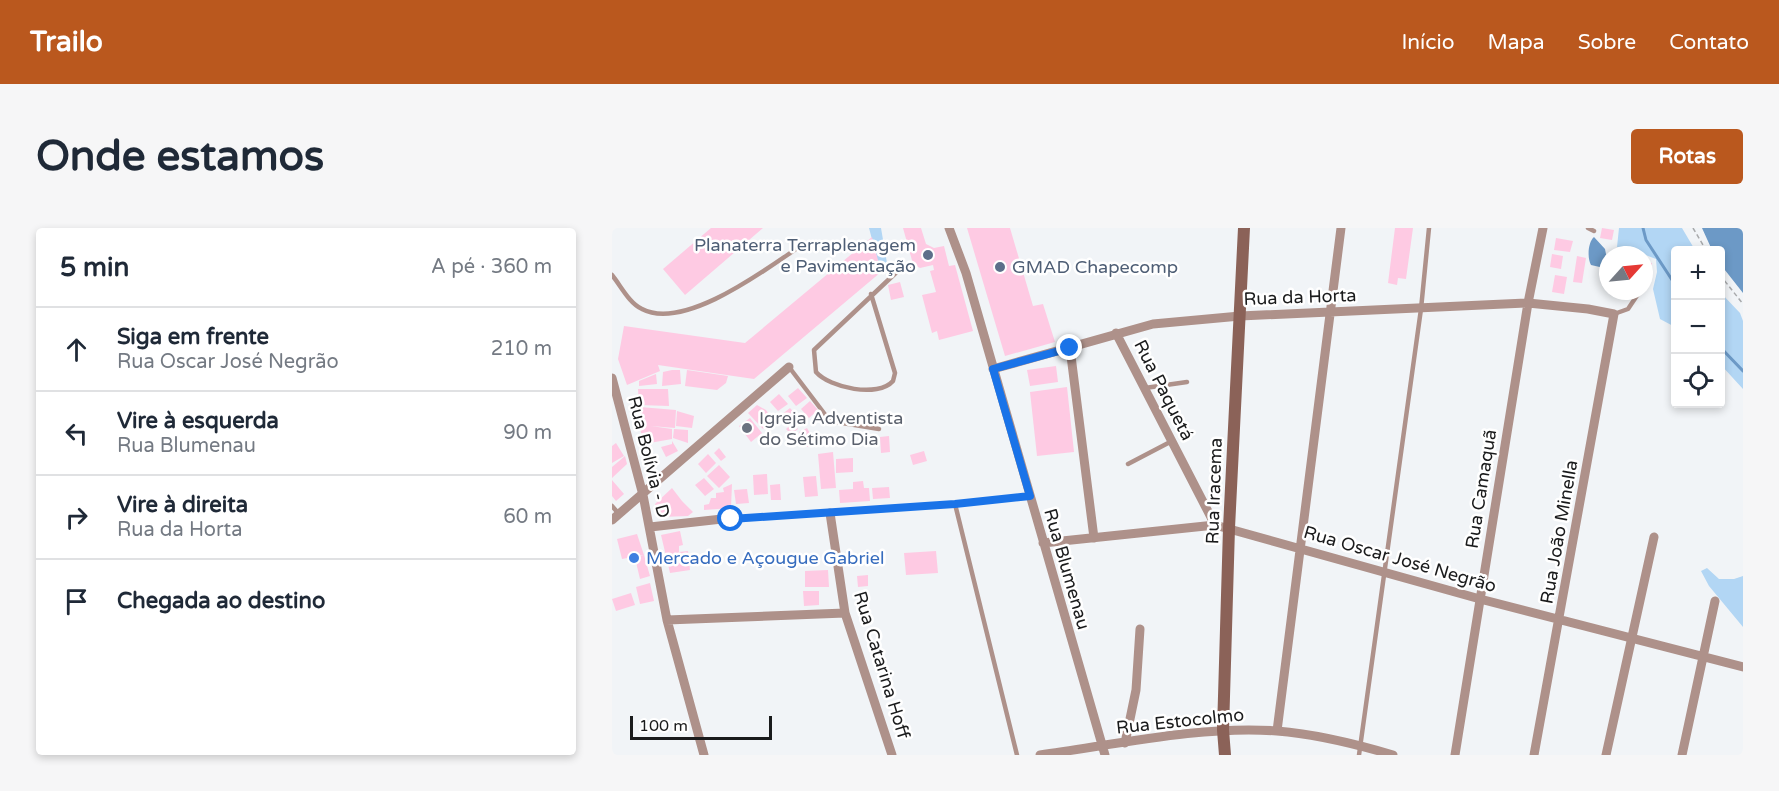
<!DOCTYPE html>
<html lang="pt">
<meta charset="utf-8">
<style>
:root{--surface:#fff;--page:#f6f6f7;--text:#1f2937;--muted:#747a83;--line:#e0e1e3;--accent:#ba581e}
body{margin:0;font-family:"Varela Round",sans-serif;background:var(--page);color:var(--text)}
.controls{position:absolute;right:18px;top:18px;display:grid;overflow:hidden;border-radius:6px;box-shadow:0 3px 9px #0003}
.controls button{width:54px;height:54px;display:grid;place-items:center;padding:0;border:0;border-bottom:2px solid var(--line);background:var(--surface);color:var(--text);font:30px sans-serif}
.compass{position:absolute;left:987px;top:18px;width:54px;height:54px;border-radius:50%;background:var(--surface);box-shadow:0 3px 9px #0003;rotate:63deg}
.scale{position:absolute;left:18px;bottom:15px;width:142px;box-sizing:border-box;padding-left:6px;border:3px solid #1a1b1c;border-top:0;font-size:16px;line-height:21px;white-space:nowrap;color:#1a1b1c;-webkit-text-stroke:4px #fff;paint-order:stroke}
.stop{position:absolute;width:18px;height:18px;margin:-14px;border:4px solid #1a73e8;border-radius:50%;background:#fff}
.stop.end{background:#1a73e8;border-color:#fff;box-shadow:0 2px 6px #0008}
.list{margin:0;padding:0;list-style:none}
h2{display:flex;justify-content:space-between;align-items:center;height:78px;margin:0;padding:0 24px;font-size:26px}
h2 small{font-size:20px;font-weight:400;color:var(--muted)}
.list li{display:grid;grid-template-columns:39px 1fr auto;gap:18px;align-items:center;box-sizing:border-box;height:84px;padding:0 24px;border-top:2px solid var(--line)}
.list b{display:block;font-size:22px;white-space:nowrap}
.list p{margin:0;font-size:20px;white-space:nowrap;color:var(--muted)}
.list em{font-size:20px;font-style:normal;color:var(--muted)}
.icon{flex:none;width:33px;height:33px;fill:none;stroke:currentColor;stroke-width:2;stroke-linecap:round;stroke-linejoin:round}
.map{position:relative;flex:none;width:1131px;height:527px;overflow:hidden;border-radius:6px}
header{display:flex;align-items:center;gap:36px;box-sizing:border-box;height:84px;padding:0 30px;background:var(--accent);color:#fff}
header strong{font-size:28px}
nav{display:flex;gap:33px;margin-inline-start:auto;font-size:21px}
.intro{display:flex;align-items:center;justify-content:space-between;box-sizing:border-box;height:144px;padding:0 36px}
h1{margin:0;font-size:42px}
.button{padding:15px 27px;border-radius:6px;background:var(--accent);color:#fff;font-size:21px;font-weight:700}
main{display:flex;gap:36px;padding:0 36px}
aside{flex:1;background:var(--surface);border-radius:6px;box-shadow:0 3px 9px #0003}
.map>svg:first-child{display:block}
.green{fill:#b2d6f4}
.water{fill:#6c99c6}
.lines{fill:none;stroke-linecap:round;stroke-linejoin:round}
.stream{stroke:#6c99c6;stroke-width:3}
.building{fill:#fecae3}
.path{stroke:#a7a9ab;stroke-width:1.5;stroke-dasharray:4.5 3;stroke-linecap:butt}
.lane{stroke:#ae918a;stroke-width:4.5}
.street{stroke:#ae918a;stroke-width:9}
.secondary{stroke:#8b6258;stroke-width:12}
.route{stroke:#1a73e8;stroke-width:8}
.service-dot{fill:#5c6f8a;stroke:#fff;stroke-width:2}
.worship-dot{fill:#6b7280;stroke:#fff;stroke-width:2}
.shop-dot{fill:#3f7fe0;stroke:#fff;stroke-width:2}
.labels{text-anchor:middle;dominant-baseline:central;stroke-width:5;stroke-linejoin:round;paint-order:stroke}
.service-label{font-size:18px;fill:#4e5e75;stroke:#fff;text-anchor:end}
.street-label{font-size:18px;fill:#1a1b1c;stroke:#fff}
.worship-label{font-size:18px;fill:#5b616d;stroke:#fff;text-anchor:start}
.shop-label{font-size:18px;fill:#366cbe;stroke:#fff;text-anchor:start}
</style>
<header>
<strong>Trailo</strong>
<nav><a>Início</a><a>Mapa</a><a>Sobre</a><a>Contato</a></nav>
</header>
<div class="intro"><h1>Onde estamos</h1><a class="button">Rotas</a></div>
<main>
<aside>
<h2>5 min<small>A pé · 360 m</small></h2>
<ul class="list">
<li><svg class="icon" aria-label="ahead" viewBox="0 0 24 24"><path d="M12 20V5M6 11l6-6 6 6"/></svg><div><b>Siga em frente</b><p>Rua Oscar José Negrão</p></div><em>210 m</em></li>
<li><svg class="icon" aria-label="left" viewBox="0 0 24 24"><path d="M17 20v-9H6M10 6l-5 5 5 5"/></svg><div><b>Vire à esquerda</b><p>Rua Blumenau</p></div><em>90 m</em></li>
<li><svg class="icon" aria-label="right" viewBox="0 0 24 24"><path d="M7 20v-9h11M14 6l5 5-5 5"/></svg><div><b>Vire à direita</b><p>Rua da Horta</p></div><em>60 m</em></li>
<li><svg class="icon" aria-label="arrive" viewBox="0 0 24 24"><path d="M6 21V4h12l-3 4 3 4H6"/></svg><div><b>Chegada ao destino</b></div></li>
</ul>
</aside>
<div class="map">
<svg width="1131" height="527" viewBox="0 0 1131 527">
<rect width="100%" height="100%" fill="#f1f4f7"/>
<!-- green -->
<path class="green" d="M257 0H269L275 35 267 38Z
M1007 0H1070L1083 22H1064L1063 99 1048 91 1041 61 1045 44 1044 31 1015 20 1005 19Z
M1109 65 1128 85 1131 93V161L1109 137Z
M1095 340 1107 351H1122L1131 348V399L1097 358 1089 343Z"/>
<!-- water -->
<path class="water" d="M1090 0H1131V65L1109 37 1108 22H1100Z
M982 9 993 21 996 36 992 40 979 37C975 30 976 14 982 9Z"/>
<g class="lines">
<!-- stream -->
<path class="stream" d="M1031 0 1034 12 1064 58
M1108 119 1131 143"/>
</g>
<!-- building -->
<path class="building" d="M99 0H151L73 67 51 41Z
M291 0H309L314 16 322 20 332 18 337 38 343 37 361 103 327 112 325 103 320 105 310 67 324 64 318 43 322 42 321 37 308 40 301 36Z
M355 0H398L421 78 431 76 443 114 393 128Z
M783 0H801L794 51 786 50 785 57 776 55Z
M990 0 1002 2 1000 12 988 10Z
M260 9 269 44 142 151 46 137 48 143 15 157 6 131 12 98 133 115Z
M944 10 961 13 958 24 942 22Z
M940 26 951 28 949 41 938 39Z
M965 28 974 30 970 55 961 54Z
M1032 34 1040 35 1036 56 1032 55Z
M943 47 955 49 952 66 940 64Z
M288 54 292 69 279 72 276 57Z
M444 138 446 154 418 158 415 142Z
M60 142H68L69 156 50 158 51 144Z
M75 142 116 148 114 155 105 162 73 158Z
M44 146 45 156 27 158V153Z
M455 159 462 224 425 228 418 164Z
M186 160 195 170 184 178 176 168Z
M26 161H56L57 178 27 177Z
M167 166 176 176 166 183 158 174Z
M198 173 206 182 197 190 189 181Z
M145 177 154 182 161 192 151 201 136 185Z
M28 179 64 182 63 200 39 198 60 201V211L32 216 27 197Z
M178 180 185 188 176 197 168 188Z
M65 183 82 188 80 200 64 198Z
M138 190 150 205 139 214 127 198Z
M181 195 186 201 179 206 174 201Z
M195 200 203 215 195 219 187 204Z
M62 201 76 202V215L61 210Z
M277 208 278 224 269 225 268 209Z
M60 213 66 223 54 229 49 219 60 216Z
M4 215 12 228 0 235V218Z
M107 220 114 229 109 233 102 225Z
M312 223 315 233 301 237 298 227Z
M221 224 224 260 209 261 206 226Z
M96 226 104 235 94 245 86 236Z
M13 228 15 236 0 250V239Z
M241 230V244L224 245V231Z
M107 237 118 249 107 260 95 248Z
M155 246 156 266 142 267 141 247Z
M204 248 206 268 193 269 191 249Z
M92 250 102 261 93 268 83 257Z
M0 252 12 266 4 273 0 268Z
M251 253 252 260H257L258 273 228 275 227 262 241 261V254Z
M120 256 119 280 92 282V277L97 276 99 270H104V265L112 264 111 260Z
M168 256 169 272H159L158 257Z
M277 259 278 270 261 271 260 260Z
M60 260 70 273 81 284 76 288 49 289 43 276Z
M135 261 137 275 124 276 122 262Z
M68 303 71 317 67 318V324L76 323 78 342 58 345 49 307Z
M25 306 32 327 10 331 5 311Z
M324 323 326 345 294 347 292 325Z
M32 327 38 348 28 351 23 330Z
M216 342 217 359H193V343Z
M256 347V358L246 359 245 348Z
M38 355 42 373 28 376 24 359Z
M191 363H207V377L192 378Z
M19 365 23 377 4 383 0 371Z"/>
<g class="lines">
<!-- path -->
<path class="path" d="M1081 0 1094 22
M1108 47 1131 76"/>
<!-- lane -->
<path class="lane" d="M976 0 982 3
M0 47C9 58 17 75 30 81 72 103 153 42 187 19
M259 66 283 145 281 153C266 170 218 160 204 144L202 122 289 40 298 39
M1002 86 1016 81 1028 63
M177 139 218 193 267 201
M533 160 575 154
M516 236 560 213
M343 276 405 527
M0 278 7 286
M119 290 343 276 418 268
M747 527 809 81 817 0"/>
<!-- street -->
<path class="street" d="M337 0 354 45 493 527
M504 105 603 297
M458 120 482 310
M381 141 541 96 628 88 916 75 976 81 1002 86 922 527
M0 150 31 267 55 392 92 527
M218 285 233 385 280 527
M0 292 177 139
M38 299 119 290
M431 315 603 297 868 371 1131 439
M55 392 233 385
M665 503 729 0
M513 515 524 462 528 401
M428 527C501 517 592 497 665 503 703 506 744 516 781 527
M843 527 916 75 931 0
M994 527 1042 309
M1070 527 1103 373"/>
<!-- secondary -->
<path class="secondary" d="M613 527 611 502 617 300 632 0"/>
</g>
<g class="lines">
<!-- route -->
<path class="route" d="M119 291 343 276 418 268 381 141 458 120"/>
</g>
<!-- markers -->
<g class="service-dot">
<circle cx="316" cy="27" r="6"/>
<circle cx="388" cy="39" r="6"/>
</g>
<circle class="worship-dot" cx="135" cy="200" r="6"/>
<circle class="shop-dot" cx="22" cy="330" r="6"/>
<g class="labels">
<!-- service labels -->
<g class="service-label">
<text x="304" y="17">Planaterra Terraplenagem<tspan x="304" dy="21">e Pavimentação</tspan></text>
<text x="400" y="39" text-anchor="start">GMAD Chapecomp</text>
</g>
<!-- street labels -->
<g class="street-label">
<text transform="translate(688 69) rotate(-2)">Rua da Horta</text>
<text transform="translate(552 162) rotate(63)">Rua Paquetá</text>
<text transform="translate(37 229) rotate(76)">Rua Bolívia - D</text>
<text transform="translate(869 261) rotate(-81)">Rua Camaquã</text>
<text transform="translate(602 263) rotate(-88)">Rua Iracema</text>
<text transform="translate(947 304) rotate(-80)">Rua João Minella</text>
<text transform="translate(788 331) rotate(16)">Rua Oscar José Negrão</text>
<text transform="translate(455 341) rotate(74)">Rua Blumenau</text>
<text transform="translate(270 437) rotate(73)">Rua Catarina Hoff</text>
<text transform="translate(568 493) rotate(-6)">Rua Estocolmo</text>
</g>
<!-- worship labels -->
<g class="worship-label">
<text x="147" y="190">Igreja Adventista<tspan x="147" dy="21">do Sétimo Dia</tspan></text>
</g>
<!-- shop labels -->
<g class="shop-label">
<text x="34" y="330">Mercado e Açougue Gabriel</text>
</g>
</g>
</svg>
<div class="controls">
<button>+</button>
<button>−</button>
<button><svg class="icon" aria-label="locate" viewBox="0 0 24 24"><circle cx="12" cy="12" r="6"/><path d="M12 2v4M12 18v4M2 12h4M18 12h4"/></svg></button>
</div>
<svg class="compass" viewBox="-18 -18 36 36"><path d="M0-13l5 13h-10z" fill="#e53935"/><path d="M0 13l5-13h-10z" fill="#747a83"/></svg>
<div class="scale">100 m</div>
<div class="stop" style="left:119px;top:291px"></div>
<div class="stop end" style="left:458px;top:120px"></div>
</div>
</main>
